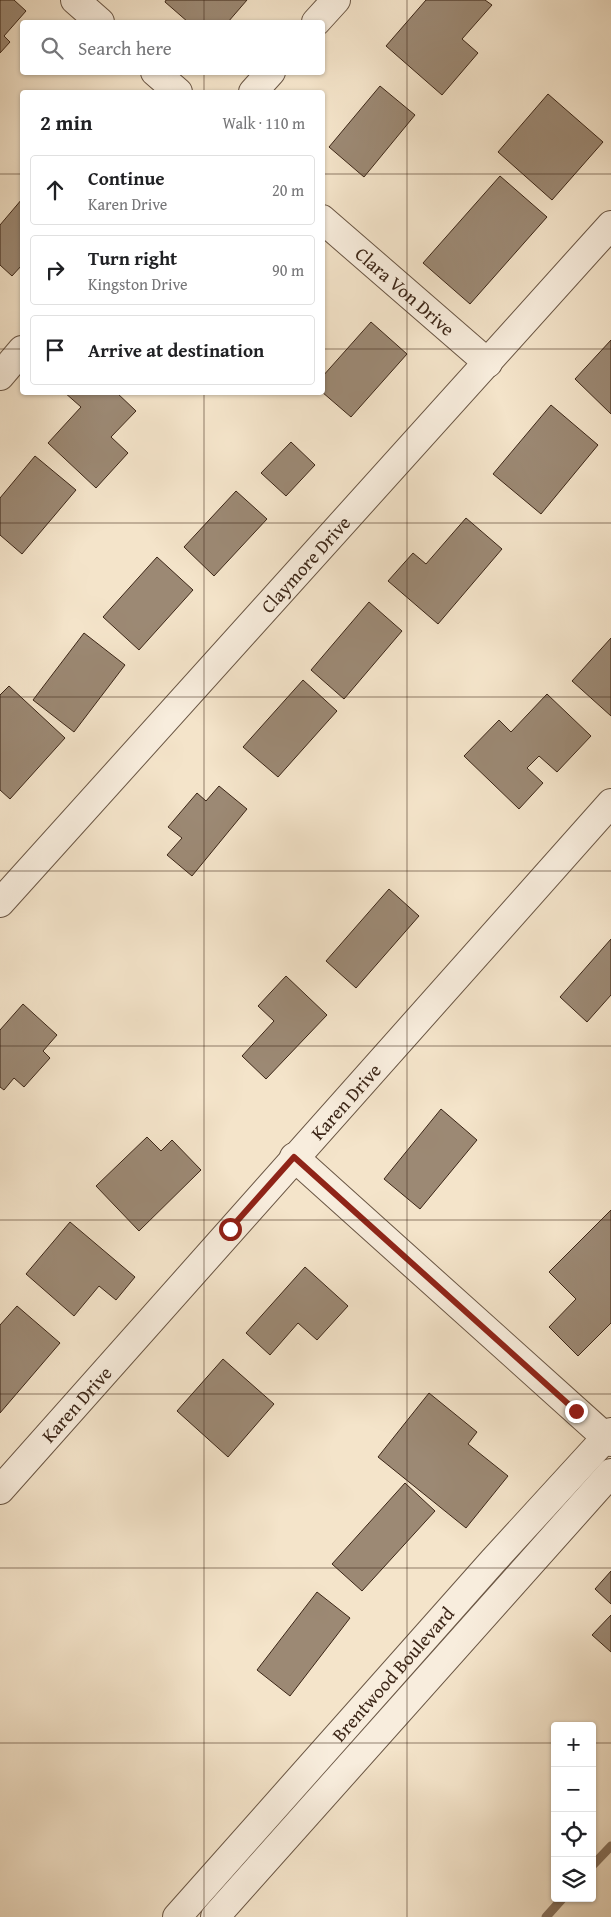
<!DOCTYPE html>
<meta charset="utf-8">
<style>
:root{--surface:#fff;--page:#f2f2f2;--text:#202124;--muted:#757577;--line:#e0e0e0}
body{margin:0;font-family:"Gentium Book Plus",serif;background:var(--page);color:var(--text)}
.controls{position:absolute;right:15px;bottom:15px;display:grid;overflow:hidden;border-radius:5px;box-shadow:0 1px 4px #0004}
.controls button{width:45px;height:45px;display:grid;place-items:center;padding:0;border:0;border-bottom:1px solid var(--line);background:var(--surface);color:var(--text);font:25px sans-serif}
.stop{position:absolute;width:15px;height:15px;margin:-11px;border:4px solid #8f2418;border-radius:50%;background:#fff}
.stop.end{background:#8f2418;border-color:#fff;box-shadow:0 1px 5px #0008}
.list{margin:0;padding:0;list-style:none}
h2{display:flex;justify-content:space-between;align-items:center;height:65px;margin:0;padding:0 20px;font-size:21px}
h2 small{font-size:16px;font-weight:400;color:var(--muted)}
.list li{display:grid;grid-template-columns:32px 1fr auto;gap:15px;align-items:center;box-sizing:border-box;height:70px;margin:0 10px 10px;padding:0 10px;border:1px solid var(--line);border-radius:5px}
.list b{display:block;font-size:19px;white-space:nowrap}
.list p{margin:0;font-size:16px;white-space:nowrap;color:var(--muted)}
.list em{font-size:16px;font-style:normal;color:var(--muted)}
.icon{flex:none;width:28px;height:28px;fill:none;stroke:currentColor;stroke-width:2;stroke-linecap:round;stroke-linejoin:round}
.map{position:relative;flex:none;width:611px;height:1917px;overflow:hidden}
.search{position:absolute;background:var(--surface);box-shadow:0 1px 4px #0004;left:20px;top:20px;width:305px;height:55px;display:flex;align-items:center;gap:12px;box-sizing:border-box;padding:0 18px;border-radius:5px;color:var(--muted);font-size:19px}
.panel{position:absolute;background:var(--surface);box-shadow:0 1px 4px #0004;left:20px;top:90px;width:305px;height:305px;border-radius:5px}
.map>svg:first-child{display:block}
.lines{fill:none;stroke-linecap:round;stroke-linejoin:round}
.stream{stroke:#85715e;stroke-width:9}
.building{fill:#9c8974;stroke:#3c2617}
.minor-casing{stroke:#6a5644;stroke-width:30}
.minor{stroke:#f8eddd;stroke-width:28}
.route{stroke:#8f2418;stroke-width:6}
.grid{fill:none;stroke:#3c2617;stroke-width:1;stroke-opacity:0.55}
.labels{text-anchor:middle;dominant-baseline:central;stroke-width:4;stroke-linejoin:round;paint-order:stroke}
.street-label{font-size:19px;fill:#3c2617;stroke:#f8eddd}
</style>
<div class="map">
<svg width="611" height="1917" viewBox="0 0 611 1917">
<rect width="100%" height="100%" fill="#f4e4ca"/>
<filter id="stains"><feTurbulence type="fractalNoise" baseFrequency=".004" numOctaves="4"/><feColorMatrix values="0 0 0 0 .2 0 0 0 0 .09 0 0 0 0 .02 0 0 0 .5 -.17"/></filter>
<radialGradient id="worn" r=".72"><stop offset=".6" stop-color="#630" stop-opacity="0"/><stop offset="1" stop-color="#630" stop-opacity=".3"/></radialGradient>
<g class="lines">
<!-- stream -->
<path class="stream" d="M592 1866 611 1846
M546 1917 563 1898"/>
</g>
<!-- building -->
<path class="building" d="M0 0H14L26 11 4 36 10 42 0 53Z
M166 0H247L228 22H188L165 2Z
M426 0H485L492 5 462 39 478 53 442 95 386 46Z
M380 86 415 115 364 177 329 147Z
M548 94 603 142 552 200 498 152Z
M500 176 547 217 470 304 423 263Z
M22 199V265L12 276 0 265V225Z
M371 322 407 354 351 417 322 392V377Z
M611 340V414L575 379Z
M64 392H116L136 411 111 437 128 453 96 488 48 443 81 407Z
M551 405 598 445 541 514 493 474Z
M291 442 315 465 286 496 261 473Z
M35 456 76 490 22 554 0 535V498Z
M236 491 267 519 214 576 184 547Z
M466 518 502 549 438 624 388 581 413 553 426 564Z
M157 557 193 590 139 650 103 617Z
M369 602 402 631 344 699 311 670Z
M84 633 125 665 74 732 33 700Z
M611 638V716L572 681Z
M303 680 337 711 278 777 243 747Z
M9 686 65 738 10 799 0 790V695Z
M547 694 591 736 557 772 539 756 527 768 543 783 519 809 464 756 499 720 511 732Z
M219 786 247 809 192 876 167 855 182 838 168 827 197 793 206 801Z
M389 889 419 916 356 988 326 961Z
M611 939V995L587 1022 560 997Z
M286 976 327 1015 266 1079 242 1056 274 1021 258 1006Z
M23 1004 57 1035 43 1051 50 1058 24 1087 14 1078 4 1090 0 1087V1030Z
M441 1109 477 1140 420 1209 384 1179Z
M147 1137 161 1151 172 1140 201 1170 139 1231 96 1186Z
M611 1210V1323L578 1356 549 1327 576 1299 549 1272Z
M70 1222 135 1277 116 1300 99 1286 74 1316 26 1274Z
M305 1267 348 1306 317 1340 298 1323 270 1355 246 1333Z
M17 1306 60 1343 0 1413V1325Z
M223 1359 274 1404 228 1457 177 1411Z
M429 1393 477 1432 468 1444 508 1476 466 1528 378 1457Z
M405 1483 435 1511 362 1591 332 1564Z
M611 1571V1604L595 1589Z
M317 1592 350 1618 290 1696 257 1670Z
M611 1615V1652L592 1635Z"/>
<g class="lines">
<!-- minor casing -->
<g class="minor-casing">
<g id="minor">
<path d="M75 0 100 22"/>
<path d="M316 22 336 0"/>
<path d="M155 72 178 92"/>
<path d="M253 92 271 72"/>
<path id="s1" d="M322 219 488 363"/>
<path d="M0 376 22 350"/>
<path id="s2" d="M0 903 611 225"/>
<path d="M294 1157 611 1442"/>
<path id="s3" d="M0 1490 611 803"/>
<path id="s4" d="M177 1917 493 1561 611 1432"/>
<path d="M215 1917 611 1473"/>
</g>
</g>
<!-- minor -->
<use href="#minor" class="minor"/>
</g>
<g class="lines">
<!-- route -->
<path class="route" d="M230 1229 294 1157 576 1411"/>
</g>
<!-- grid -->
<path class="grid" d="M204 0V22M407 0V1917M204 72V92M0 174H22M322 174H611M0 349H22M322 349H611M204 392V1917M0 523H611M0 697H611M0 871H611M0 1046H611M0 1220H611M0 1394H611M0 1568H611M0 1743H555M592 1743H611"/>
<g class="labels">
<!-- street labels -->
<g class="street-label">
<text stroke="none"><textPath href="#s1" startOffset="110">Clara Von Drive</textPath></text>
<text stroke="none"><textPath href="#s2" startOffset="456">Claymore Drive</textPath></text>
<text stroke="none"><textPath href="#s3" startOffset="520">Karen Drive</textPath></text>
<text stroke="none"><textPath href="#s3" startOffset="115">Karen Drive</textPath></text>
<text stroke="none"><textPath href="#s4" startOffset="325">Brentwood Boulevard</textPath></text>
</g>
</g>
<rect width="100%" height="100%" filter="url(#stains)"/>
<rect width="100%" height="100%" fill="url(#worn)"/>
</svg>
<div class="controls">
<button>+</button>
<button>−</button>
<button><svg class="icon" aria-label="locate" viewBox="0 0 24 24"><circle cx="12" cy="12" r="6"/><path d="M12 2v4M12 18v4M2 12h4M18 12h4"/></svg></button>
<button><svg class="icon" aria-label="layers" viewBox="0 0 24 24"><path d="M12 4l9 5-9 5-9-5zM3 14l9 5 9-5"/></svg></button>
</div>
<div class="stop" style="left:230px;top:1229px"></div>
<div class="stop end" style="left:576px;top:1411px"></div>
<div class="search"><svg class="icon" aria-label="search" viewBox="0 0 24 24"><circle cx="10" cy="10" r="6"/><path d="M15 15l6 6"/></svg>Search here</div>
<section class="panel">
<h2>2 min<small>Walk · 110 m</small></h2>
<ul class="list">
<li><svg class="icon" aria-label="ahead" viewBox="0 0 24 24"><path d="M12 20V5M6 11l6-6 6 6"/></svg><div><b>Continue</b><p>Karen Drive</p></div><em>20 m</em></li>
<li><svg class="icon" aria-label="right" viewBox="0 0 24 24"><path d="M7 20v-9h11M14 6l5 5-5 5"/></svg><div><b>Turn right</b><p>Kingston Drive</p></div><em>90 m</em></li>
<li><svg class="icon" aria-label="arrive" viewBox="0 0 24 24"><path d="M6 21V4h12l-3 4 3 4H6"/></svg><div><b>Arrive at destination</b></div></li>
</ul>
</section>
</div>
